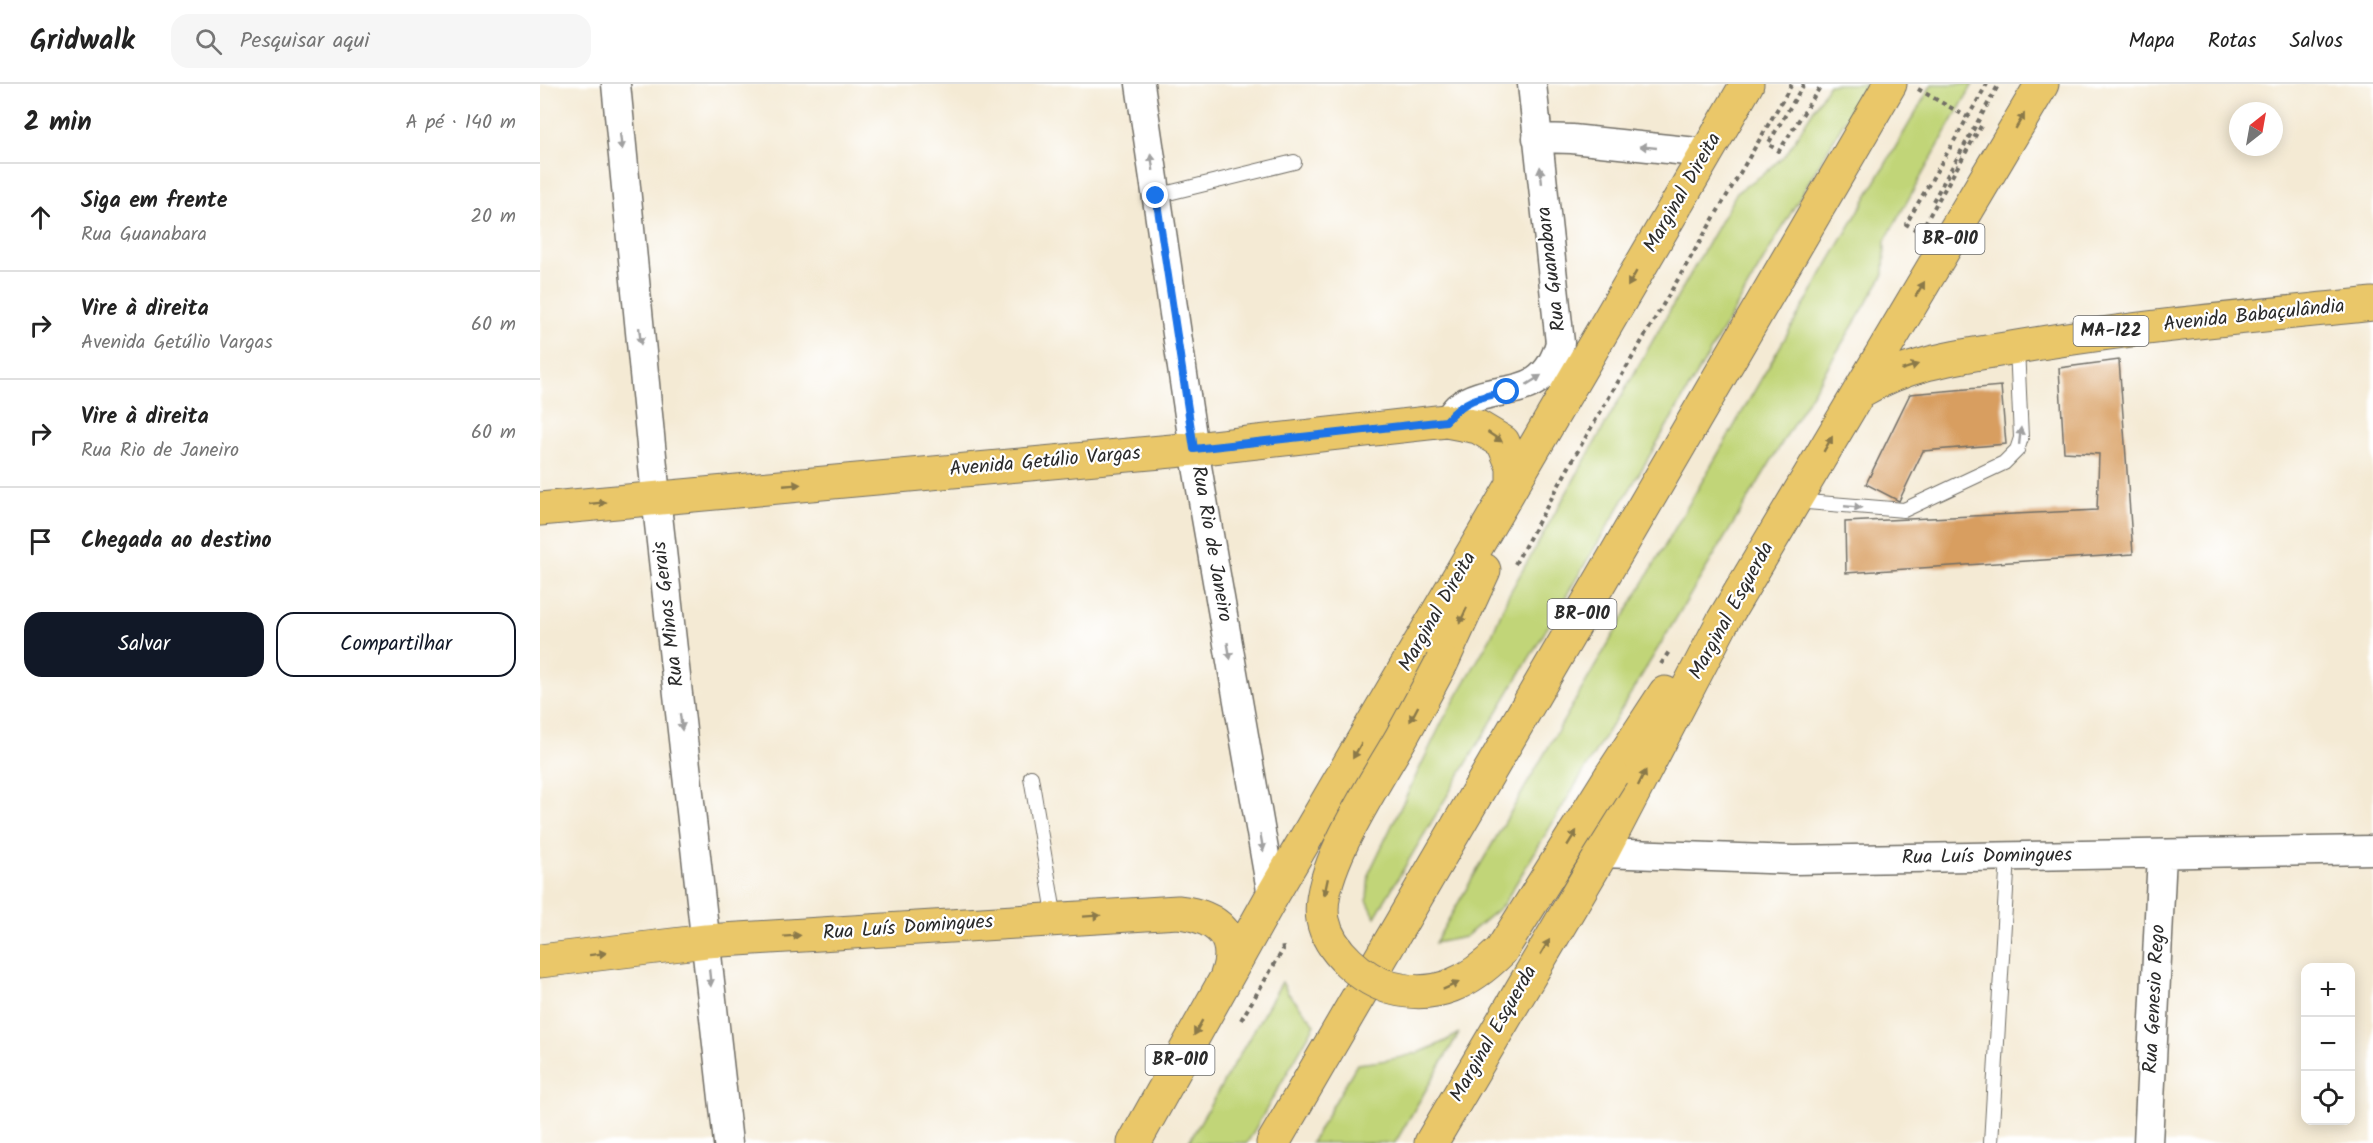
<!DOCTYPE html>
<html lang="pt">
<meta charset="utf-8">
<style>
:root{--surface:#fff;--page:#f6f6f6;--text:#222;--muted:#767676;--line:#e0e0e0;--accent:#111827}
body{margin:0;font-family:Kalam,sans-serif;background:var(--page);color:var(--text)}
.controls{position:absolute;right:18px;bottom:18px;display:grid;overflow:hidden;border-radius:12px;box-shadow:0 3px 15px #0003}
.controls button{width:54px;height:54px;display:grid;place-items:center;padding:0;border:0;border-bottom:2px solid var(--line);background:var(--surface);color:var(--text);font:30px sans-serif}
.compass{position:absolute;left:1689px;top:18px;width:54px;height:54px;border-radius:50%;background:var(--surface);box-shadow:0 3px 15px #0003;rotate:31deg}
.stop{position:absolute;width:18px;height:18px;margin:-14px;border:4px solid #1a73e8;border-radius:50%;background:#fff}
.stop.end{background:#1a73e8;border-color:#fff;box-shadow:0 2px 6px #0008}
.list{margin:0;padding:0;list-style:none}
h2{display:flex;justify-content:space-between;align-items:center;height:78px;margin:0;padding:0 24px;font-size:26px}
h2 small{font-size:20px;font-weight:400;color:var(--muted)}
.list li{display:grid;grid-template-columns:39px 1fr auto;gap:18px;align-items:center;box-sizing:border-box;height:108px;padding:0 24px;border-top:2px solid var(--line)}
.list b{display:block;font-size:22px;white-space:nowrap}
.list p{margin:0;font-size:20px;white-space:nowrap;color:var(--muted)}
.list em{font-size:20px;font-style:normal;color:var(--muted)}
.actions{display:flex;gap:12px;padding:18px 24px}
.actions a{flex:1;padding:14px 0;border:2px solid var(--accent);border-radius:18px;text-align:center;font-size:21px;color:var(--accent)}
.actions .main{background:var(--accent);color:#fff}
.icon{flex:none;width:33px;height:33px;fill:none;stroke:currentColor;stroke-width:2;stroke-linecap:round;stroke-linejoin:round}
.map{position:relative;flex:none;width:1833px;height:1059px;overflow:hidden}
header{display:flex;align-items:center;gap:36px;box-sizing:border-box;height:84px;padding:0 30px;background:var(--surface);border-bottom:2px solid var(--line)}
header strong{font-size:28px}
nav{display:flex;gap:33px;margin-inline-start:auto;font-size:21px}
.search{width:420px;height:54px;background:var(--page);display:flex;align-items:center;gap:15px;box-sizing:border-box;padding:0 21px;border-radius:18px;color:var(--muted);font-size:22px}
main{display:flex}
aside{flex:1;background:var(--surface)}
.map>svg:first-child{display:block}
.green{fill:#c1d578;stroke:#768052;stroke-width:1.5}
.building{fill:#d89e61}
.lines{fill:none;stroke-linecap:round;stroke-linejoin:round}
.service-casing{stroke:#716e66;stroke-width:16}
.minor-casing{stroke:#716e66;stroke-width:31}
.primary-casing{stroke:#716e66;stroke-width:35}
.trunk-casing{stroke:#716e66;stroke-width:35}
.path{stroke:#716e66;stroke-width:4;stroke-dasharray:4.5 4.5;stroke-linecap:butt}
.service{stroke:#fff;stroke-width:14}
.minor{stroke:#fff;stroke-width:28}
.primary{stroke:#eac769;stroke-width:33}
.trunk{stroke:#eac769;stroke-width:33}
.primary-bridge-casing{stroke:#716e66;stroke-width:35;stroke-linecap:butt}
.path-bridge{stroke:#716e66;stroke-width:4;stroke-dasharray:4.5 4.5;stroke-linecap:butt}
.primary-bridge{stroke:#eac769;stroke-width:33}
.oneway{fill:#8a794a}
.oneway2{fill:#a0a0a0}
.route{stroke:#1a73e8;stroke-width:8}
.labels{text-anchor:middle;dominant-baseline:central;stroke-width:4.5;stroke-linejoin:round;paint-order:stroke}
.shield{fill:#fff;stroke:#6b6b6b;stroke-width:1.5}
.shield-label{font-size:18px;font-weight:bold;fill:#2b2b2b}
.street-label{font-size:20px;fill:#2b2b2b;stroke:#fff}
</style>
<header>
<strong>Gridwalk</strong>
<div class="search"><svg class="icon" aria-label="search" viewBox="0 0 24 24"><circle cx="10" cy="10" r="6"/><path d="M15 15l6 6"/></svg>Pesquisar aqui</div>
<nav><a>Mapa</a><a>Rotas</a><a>Salvos</a></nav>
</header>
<main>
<aside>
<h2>2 min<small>A pé · 140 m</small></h2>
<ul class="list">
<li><svg class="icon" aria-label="ahead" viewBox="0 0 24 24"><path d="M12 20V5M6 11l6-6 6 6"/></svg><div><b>Siga em frente</b><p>Rua Guanabara</p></div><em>20 m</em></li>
<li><svg class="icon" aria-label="right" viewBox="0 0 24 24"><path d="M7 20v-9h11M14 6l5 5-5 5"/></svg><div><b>Vire à direita</b><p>Avenida Getúlio Vargas</p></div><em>60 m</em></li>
<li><svg class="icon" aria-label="right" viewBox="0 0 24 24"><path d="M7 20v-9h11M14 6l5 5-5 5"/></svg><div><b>Vire à direita</b><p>Rua Rio de Janeiro</p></div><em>60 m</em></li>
<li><svg class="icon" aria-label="arrive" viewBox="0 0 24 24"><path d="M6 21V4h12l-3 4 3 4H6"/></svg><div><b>Chegada ao destino</b></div></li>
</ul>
<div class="actions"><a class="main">Salvar</a><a>Compartilhar</a></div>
</aside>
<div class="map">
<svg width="1833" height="1059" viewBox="0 0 1833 1059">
<rect width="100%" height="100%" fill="#fff"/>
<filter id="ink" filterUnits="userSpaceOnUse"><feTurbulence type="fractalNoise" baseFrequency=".0167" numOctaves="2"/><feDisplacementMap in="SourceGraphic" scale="12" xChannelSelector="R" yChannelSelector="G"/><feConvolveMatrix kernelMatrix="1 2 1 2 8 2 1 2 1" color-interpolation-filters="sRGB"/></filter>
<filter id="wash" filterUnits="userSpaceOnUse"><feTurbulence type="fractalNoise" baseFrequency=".008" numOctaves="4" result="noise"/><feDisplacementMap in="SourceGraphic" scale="24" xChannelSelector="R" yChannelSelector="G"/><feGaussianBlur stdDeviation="1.35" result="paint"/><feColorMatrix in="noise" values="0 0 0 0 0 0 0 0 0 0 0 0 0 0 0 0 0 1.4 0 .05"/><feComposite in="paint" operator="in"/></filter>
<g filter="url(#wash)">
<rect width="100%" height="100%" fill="#f4ead4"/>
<!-- green -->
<path class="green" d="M1289 0H1326L1103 383 835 833 827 816 829 789 902 638 951 553 968 512 1197 108 1225 89 1247 69Z
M1392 0H1433L1345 157 1344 190 963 821 925 853 895 859Z
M742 898 748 909 775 940 707 1059H648Z
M919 949 855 1059H771L817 980C855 976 887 970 919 949Z"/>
<g id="blocks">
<!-- building -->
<path class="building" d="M1579 276 1593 470 1306 489 1305 438 1557 426 1559 370 1524 368 1519 284Z
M1461 302 1466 360 1383 367 1359 417 1326 400 1370 310Z"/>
</g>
</g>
<g filter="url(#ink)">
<use href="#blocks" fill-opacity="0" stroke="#716e66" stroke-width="1.5"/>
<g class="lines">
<!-- service casing -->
<g class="service-casing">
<path id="service" d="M616 112 754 78
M1255 417 1364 426 1464 379 1477 366 1481 354 1477 263
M491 693 515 835
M1451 1059 1468 772"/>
</g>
<!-- minor casing -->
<g class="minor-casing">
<path id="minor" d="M76 0 116 413 188 1059
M600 0 654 365 732 812
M997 54 1032 55 1166 69
M906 337C910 333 914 327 918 323 953 295 1002 324 1020 259L992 0
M1062 769 1254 776 1833 766
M1608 1059 1622 770"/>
</g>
<!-- primary casing -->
<g class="primary-casing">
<path id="primary" d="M1319 308C1375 275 1427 272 1489 261 1603 242 1718 232 1833 220
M0 425 654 365 906 337 938 343 963 358 973 383V399
M902 578 944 486
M1072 690 1125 609
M0 877 166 857 638 828C676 832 701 852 687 891
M594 1059 732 812 1207 0
M891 1059 1062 769 1183 537 1502 0"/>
</g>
<!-- trunk casing -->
<g class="trunk-casing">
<path id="trunk" d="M733 1059 1350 0"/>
</g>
<!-- path -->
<path class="path" d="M1264 0 1228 60 1239 67 1282 0
M1378 5 1427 33
M1393 117 1459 0
M975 480 1040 363 1252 0
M1121 580 1130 566
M701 936 743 866 742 859"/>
<!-- service -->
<use href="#service" class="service"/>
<!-- minor -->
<use href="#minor" class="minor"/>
<!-- primary -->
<use href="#primary" class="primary"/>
<!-- trunk -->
<use href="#trunk" class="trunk"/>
<!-- primary-bridge casing -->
<g class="primary-bridge-casing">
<path id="primary-bridge" d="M902 578C888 604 875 629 861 654 837 696 774 789 783 836 789 867 823 896 852 904 896 916 930 898 961 867L1072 690"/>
</g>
<!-- path-bridge -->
<path class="path-bridge" d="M1441 42 1380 148 1366 140 1447 0"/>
<!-- primary-bridge -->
<use href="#primary-bridge" class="primary-bridge"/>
</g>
<!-- one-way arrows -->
<defs><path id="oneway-solid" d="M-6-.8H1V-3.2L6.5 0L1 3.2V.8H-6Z" transform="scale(1.5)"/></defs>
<g class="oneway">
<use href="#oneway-solid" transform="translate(1480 37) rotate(-60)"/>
<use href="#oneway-solid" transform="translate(1092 195) rotate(120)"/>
<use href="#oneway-solid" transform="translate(1380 205) rotate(-59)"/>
<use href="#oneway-solid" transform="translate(1370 283) rotate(-18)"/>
<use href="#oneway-solid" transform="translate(955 353) rotate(34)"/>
<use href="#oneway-solid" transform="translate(1288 360) rotate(-60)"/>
<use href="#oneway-solid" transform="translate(252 401) rotate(-5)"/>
<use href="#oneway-solid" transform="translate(58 419) rotate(-6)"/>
<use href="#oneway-solid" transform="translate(923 532) rotate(115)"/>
<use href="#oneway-solid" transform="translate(874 630) rotate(118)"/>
<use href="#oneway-solid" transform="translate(817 667) rotate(120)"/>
<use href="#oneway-solid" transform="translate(1102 694) rotate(-63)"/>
<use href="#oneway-solid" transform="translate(1032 754) rotate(-58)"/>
<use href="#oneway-solid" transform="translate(786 803) rotate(102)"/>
<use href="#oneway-solid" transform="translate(552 832) rotate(-4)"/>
<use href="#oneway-solid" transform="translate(252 852) rotate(-4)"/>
<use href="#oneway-solid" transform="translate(1005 863) rotate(-59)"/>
<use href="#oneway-solid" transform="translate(58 870) rotate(-7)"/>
<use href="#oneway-solid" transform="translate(911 902) rotate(-24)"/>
<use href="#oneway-solid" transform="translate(658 944) rotate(119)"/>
</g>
<g class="oneway2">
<use href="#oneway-solid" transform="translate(81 58) rotate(84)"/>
<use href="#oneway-solid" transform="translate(1108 63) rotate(-174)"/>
<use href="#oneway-solid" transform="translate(612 78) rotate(-98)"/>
<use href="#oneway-solid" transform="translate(1001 91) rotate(-96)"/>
<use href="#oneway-solid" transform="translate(100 252) rotate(84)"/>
<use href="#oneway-solid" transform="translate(994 296) rotate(-32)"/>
<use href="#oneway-solid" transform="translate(1480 352) rotate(-84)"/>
<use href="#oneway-solid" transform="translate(1313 423) rotate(5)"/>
<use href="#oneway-solid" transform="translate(689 567) rotate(80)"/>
<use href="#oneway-solid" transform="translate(141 638) rotate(83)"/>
<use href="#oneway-solid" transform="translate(722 759) rotate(80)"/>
<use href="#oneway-solid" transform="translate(170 894) rotate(84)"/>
</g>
</g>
<g class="lines" filter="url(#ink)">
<!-- route -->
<path class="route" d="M616 112 654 365 906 337C925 315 939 313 967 308"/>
</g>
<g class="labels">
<!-- shield labels -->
<g class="shield">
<rect x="1375.5" y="140" width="69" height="30" rx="4.5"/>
<rect x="1533.5" y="232" width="75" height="30" rx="4.5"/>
<rect x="1007.5" y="515" width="69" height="30" rx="4.5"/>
<rect x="605.5" y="961" width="69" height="30" rx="4.5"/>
</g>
<g class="shield-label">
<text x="1410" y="155">BR-010</text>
<text x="1571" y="247">MA-122</text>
<text x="1042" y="530">BR-010</text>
<text x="640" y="976">BR-010</text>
</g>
<!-- street labels -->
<g class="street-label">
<text transform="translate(1143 109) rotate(-60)">Marginal Direita</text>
<text transform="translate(1012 185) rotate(-97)">Rua Guanabara</text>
<text transform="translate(1714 232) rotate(-6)">Avenida Babaçulândia</text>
<text transform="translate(505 378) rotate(-5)">Avenida Getúlio Vargas</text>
<text transform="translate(671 460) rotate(80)">Rua Rio de Janeiro</text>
<text transform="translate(1192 527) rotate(-61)">Marginal Esquerda</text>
<text transform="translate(898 528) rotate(-60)">Marginal Direita</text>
<text transform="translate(129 530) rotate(-97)">Rua Minas Gerais</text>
<text transform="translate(1447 773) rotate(-1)">Rua Luís Domingues</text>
<text transform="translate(368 844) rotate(-4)">Rua Luís Domingues</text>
<text transform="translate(1615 915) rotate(-87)">Rua Genesio Rego</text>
<text transform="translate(954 950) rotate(-60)">Marginal Esquerda</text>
</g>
</g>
</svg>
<div class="controls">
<button>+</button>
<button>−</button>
<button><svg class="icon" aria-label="locate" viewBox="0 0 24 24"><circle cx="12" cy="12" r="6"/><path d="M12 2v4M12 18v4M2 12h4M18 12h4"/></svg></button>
</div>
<svg class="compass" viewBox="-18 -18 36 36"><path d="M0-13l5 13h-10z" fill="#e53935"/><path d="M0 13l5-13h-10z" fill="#767676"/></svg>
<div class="stop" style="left:967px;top:308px"></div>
<div class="stop end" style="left:616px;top:112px"></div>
</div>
</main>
